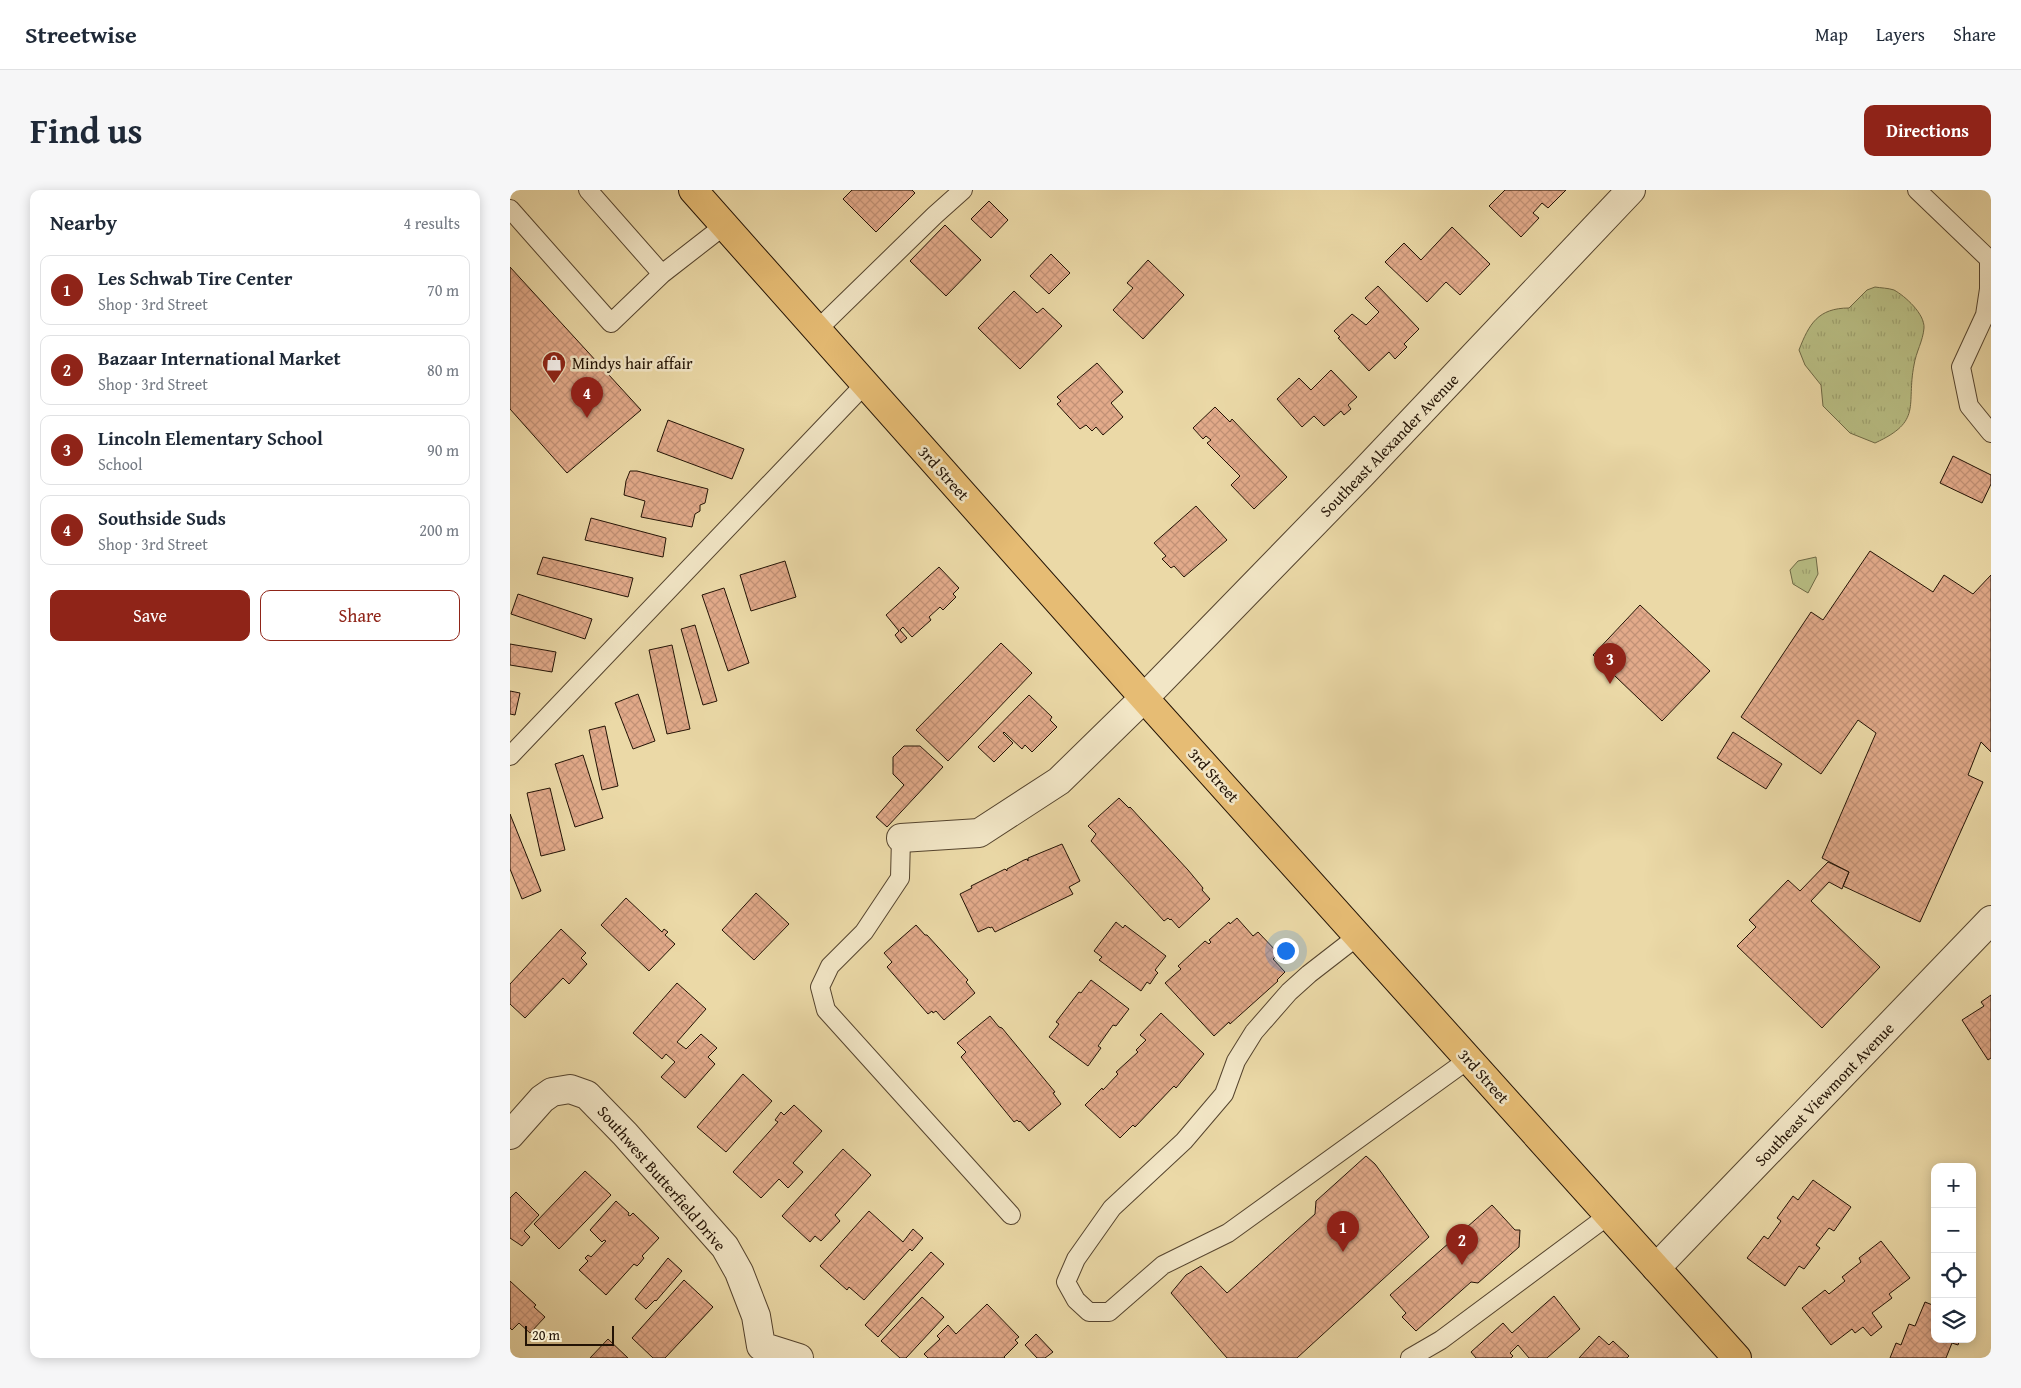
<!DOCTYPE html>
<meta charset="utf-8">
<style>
:root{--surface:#fff;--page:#f6f6f7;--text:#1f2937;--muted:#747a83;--line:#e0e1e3;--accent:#8f2418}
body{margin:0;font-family:"Gentium Book Plus",serif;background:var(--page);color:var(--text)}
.controls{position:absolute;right:15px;bottom:15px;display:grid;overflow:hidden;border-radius:10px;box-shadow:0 2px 12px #0003}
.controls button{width:45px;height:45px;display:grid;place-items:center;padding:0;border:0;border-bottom:1px solid var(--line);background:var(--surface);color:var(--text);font:25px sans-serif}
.scale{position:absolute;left:15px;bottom:12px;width:89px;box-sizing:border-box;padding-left:5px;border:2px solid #231305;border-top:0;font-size:14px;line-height:18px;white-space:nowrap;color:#231305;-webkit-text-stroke:4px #f2e6c6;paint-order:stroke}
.you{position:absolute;left:775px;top:760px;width:18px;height:18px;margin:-12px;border:4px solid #fff;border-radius:50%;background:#1a73e8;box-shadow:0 0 0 8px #1a73e833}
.badge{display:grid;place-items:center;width:32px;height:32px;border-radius:50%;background:var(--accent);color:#fff;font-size:16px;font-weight:700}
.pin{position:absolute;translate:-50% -41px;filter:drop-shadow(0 1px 2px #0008)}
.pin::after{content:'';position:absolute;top:26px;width:18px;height:15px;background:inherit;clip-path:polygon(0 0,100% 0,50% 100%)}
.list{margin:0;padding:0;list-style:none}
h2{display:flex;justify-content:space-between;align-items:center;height:65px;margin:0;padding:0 20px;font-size:21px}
h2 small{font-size:16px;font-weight:400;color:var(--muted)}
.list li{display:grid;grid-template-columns:32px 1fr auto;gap:15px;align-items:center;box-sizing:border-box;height:70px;margin:0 10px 10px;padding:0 10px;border:1px solid var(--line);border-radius:10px}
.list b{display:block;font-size:19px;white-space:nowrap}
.list p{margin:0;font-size:16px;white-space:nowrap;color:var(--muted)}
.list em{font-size:16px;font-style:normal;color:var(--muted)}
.actions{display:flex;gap:10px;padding:15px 20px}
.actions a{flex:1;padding:11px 0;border:1px solid var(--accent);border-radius:10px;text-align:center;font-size:18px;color:var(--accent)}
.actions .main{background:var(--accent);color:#fff}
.icon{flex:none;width:28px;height:28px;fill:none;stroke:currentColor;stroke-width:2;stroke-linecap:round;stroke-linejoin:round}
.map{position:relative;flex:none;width:1481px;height:1168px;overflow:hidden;border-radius:10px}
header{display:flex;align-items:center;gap:30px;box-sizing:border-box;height:70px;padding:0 25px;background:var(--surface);border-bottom:1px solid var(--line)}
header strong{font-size:24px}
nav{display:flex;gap:28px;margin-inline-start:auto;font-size:18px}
.intro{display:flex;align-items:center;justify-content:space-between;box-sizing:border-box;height:120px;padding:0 30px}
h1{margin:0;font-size:35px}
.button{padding:12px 22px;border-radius:10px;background:var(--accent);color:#fff;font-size:18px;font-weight:700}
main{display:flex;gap:30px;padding:0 30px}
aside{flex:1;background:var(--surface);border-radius:10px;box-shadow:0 2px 12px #0003}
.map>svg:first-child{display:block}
.park{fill:url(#park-tufts);stroke:#6e6945}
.building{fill:url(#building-cross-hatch);stroke:#231305}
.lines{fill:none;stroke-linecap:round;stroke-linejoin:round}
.service-casing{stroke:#55442e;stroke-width:20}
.minor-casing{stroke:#55442e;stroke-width:30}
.tertiary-casing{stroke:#55442e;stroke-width:30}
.trunk-casing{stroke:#231305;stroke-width:30}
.service{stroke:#f2e6c6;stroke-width:18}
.minor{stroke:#f2e6c6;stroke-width:28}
.tertiary{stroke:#f2e6c6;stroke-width:28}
.trunk{stroke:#e6bc74;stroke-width:28}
.labels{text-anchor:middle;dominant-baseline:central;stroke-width:5;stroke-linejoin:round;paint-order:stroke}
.poi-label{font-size:16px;fill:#231305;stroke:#f2e6c6;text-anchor:start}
.street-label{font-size:16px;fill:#231305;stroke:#f2e6c6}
</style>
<header>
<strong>Streetwise</strong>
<nav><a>Map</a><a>Layers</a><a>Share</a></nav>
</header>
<div class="intro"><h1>Find us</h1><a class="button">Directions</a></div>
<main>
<aside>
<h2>Nearby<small>4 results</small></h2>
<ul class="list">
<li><span class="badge">1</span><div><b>Les Schwab Tire Center</b><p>Shop · 3rd Street</p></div><em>70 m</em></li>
<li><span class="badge">2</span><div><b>Bazaar International Market</b><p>Shop · 3rd Street</p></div><em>80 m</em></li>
<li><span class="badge">3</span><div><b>Lincoln Elementary School</b><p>School</p></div><em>90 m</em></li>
<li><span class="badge">4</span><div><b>Southside Suds</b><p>Shop · 3rd Street</p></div><em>200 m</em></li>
</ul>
<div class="actions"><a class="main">Save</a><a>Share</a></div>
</aside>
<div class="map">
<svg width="1481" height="1168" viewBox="0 0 1481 1168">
<defs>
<pattern id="park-tufts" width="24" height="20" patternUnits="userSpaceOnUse" patternTransform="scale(1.25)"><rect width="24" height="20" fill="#b9bf85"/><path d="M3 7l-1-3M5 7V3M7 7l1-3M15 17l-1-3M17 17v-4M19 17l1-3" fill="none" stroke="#9fa371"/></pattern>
<pattern id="building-cross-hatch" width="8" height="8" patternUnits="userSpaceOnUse" patternTransform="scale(1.25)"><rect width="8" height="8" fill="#e2aa8a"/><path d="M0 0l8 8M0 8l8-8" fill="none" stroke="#c29176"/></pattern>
</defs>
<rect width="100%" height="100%" fill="#ebd9a7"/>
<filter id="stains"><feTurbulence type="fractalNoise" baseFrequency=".004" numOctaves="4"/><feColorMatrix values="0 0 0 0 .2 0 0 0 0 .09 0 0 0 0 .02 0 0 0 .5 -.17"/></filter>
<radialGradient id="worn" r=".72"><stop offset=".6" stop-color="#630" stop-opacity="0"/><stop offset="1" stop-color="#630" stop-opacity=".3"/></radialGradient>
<!-- park -->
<path class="park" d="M1365 97C1371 98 1378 98 1384 100 1395 106 1415 124 1414 138 1413 151 1406 162 1404 175 1396 216 1413 231 1365 253L1340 243 1313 216 1311 195 1295 175 1289 160C1299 134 1308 118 1339 118L1357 100Z
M1306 367 1308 384 1298 403 1283 394 1280 380 1288 371Z"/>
<!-- building -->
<path class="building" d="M342 0H402L405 3 366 42 333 9Z
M995 0H1056L1038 18 1032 13 1023 23 1029 28 1011 47 979 16Z
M479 11 498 30 481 48 461 29Z
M435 35 471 70 436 106 400 71Z
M942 37 980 74 950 105 936 92 917 112 875 72 894 53 911 70Z
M541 64 560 83 539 104 520 86Z
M638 70 674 105 633 149 603 120 623 98 617 93Z
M0 77 131 220 57 283 0 219Z
M868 96 909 139 894 154 897 157 885 169 879 162 859 181 828 148 830 147 824 141 842 124 856 135 869 122 855 108Z
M504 101 527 123 533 118 552 136 510 179 468 138Z
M587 173 613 202 601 213 613 227 593 245 586 237 582 241 576 235 570 239 547 214 551 211 547 207Z
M821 180 847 207 838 215 841 219 834 225 831 221 814 236 804 226 792 237 767 209 789 188 801 200Z
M705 217 720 232 722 229 777 287 744 319 721 295 730 286 697 253 701 250 696 246 693 249 683 238Z
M158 230 234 259 222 289 147 261Z
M1443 266 1481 285V294L1472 313 1430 293Z
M120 281H127L198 299 195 313 190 315V321L185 324 182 337 131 327 135 311 114 305 116 291Z
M686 316 717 350 674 387 664 376 661 378 652 369 656 366 644 353Z
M81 328 156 348 153 367 75 350Z
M1360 361 1423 402 1434 385 1463 404 1481 385V562L1471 552 1458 585 1473 592 1410 732 1333 696 1339 682 1312 668 1366 543 1348 530 1311 584 1231 527 1301 422 1313 430Z
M33 367 123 388 118 407 27 384Z
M275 371 286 407 241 421 230 385Z
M429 377 449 398 443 404 446 407 433 420 430 417 419 427 421 430 402 447 393 437 390 440 397 448 391 453 385 445 389 441 376 425Z
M214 398 239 473 218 481 192 405Z
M8 404 82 429 75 449 1 424Z
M1130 415 1200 481 1152 531 1083 465Z
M185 435 207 511 193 515 171 439Z
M491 453 522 483 438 571 406 540Z
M0 454 46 462 42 482 0 475Z
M162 455 180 539 157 544 139 460Z
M0 501 10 503 5 525 0 524Z
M128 504 145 551 123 559 105 513Z
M519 505 542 527 540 530 547 537 522 562 515 555 512 559 494 542 493 543 503 553 484 572 468 557Z
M95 536 108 596 92 600 79 540Z
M1223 542 1272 574 1256 599 1207 568Z
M394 556H410L433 577 377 637 366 627 394 595 383 584V567Z
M73 565 93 628 65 637 45 574Z
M40 598 55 660 31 666 17 603Z
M609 608 619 618 620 617 678 680 693 698 692 700 700 709 669 738 661 729 660 730 658 728 654 731 581 651 586 644 578 636Z
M0 624 31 701 12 709 0 679Z
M552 654 570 691 559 697 563 704 485 742 482 737 480 738 479 737 468 742 450 704 462 698 461 696 495 679 497 681V679L514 670 517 669 518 671V668Z
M1318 672 1339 682 1332 699 1319 692 1301 711 1370 777 1312 838 1227 756 1246 737 1239 730 1278 690 1290 701Z
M246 703 279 734 244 770 212 740Z
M116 708 152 742 154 739 158 742 155 745 165 754 139 781 91 735Z
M727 728 743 746 748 742 769 764 763 769 775 782 767 790 768 791 720 834 719 832 704 846 655 793 671 779 668 776 695 751 699 754 701 752 699 750 719 732 720 734Z
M606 732 613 738 615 735 616 736 656 766 645 780 648 783 646 785 640 794 637 792 631 801 589 770 592 767 584 761Z
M406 735 415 745H417L458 790 456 792 465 803 434 830 426 821 423 823 422 821 418 824 377 777 382 772 374 763Z
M51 739 76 763 71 768 77 774 59 794 53 788 15 828 0 814V794Z
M581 790 619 819 606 836 603 835 588 856 591 858 578 876 539 847 549 834 546 832 569 802 571 803Z
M167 793 196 819 167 852 176 859 191 844 207 858 198 867 205 874 175 908 151 887 165 872 156 864 152 869 123 843Z
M1481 805V868L1478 870 1452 830 1474 816 1471 812Z
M651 823 694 864 666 898 664 896 625 937 623 935 610 948 575 915 592 898 593 900 608 884 606 882 628 862 626 860 636 850 630 845Z
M480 826 489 837 492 838 545 902 543 903 551 914 519 941 510 931 509 932 507 930 504 932 451 867 456 862 447 853Z
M233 884 262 911 216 962 187 937Z
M284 915 312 941 283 973 293 982 278 998 269 989 251 1008 223 982 268 932 265 930 271 922 274 925Z
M333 959 361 985 325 1025 330 1031 311 1051 305 1046 300 1052 272 1026Z
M856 966 865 974 919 1047 787 1168H717L661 1103 676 1085 691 1076 717 1103 805 1024 806 1011Z
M75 981 101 1005 49 1059 24 1034Z
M1303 990 1341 1017 1324 1041 1319 1038 1306 1055 1310 1058 1294 1079 1289 1076 1275 1096 1237 1068 1254 1046 1258 1049 1271 1031 1267 1028 1283 1006 1288 1010Z
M6 1002 29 1025 14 1041 20 1047 12 1056 0 1048V1008Z
M106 1011 119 1023 118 1025 120 1026 123 1023 149 1048 132 1066 134 1068 130 1073 127 1076 124 1074 96 1105 69 1080 78 1071 75 1068 78 1065 81 1067 96 1051 94 1050 92 1052 80 1040Z
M982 1015 1005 1040H1010L1009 1057 968 1093 961 1092 906 1141 892 1127 896 1123 880 1105Z
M359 1021 393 1052 403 1039 413 1048 402 1061 400 1059 354 1110 339 1097 337 1100 310 1076Z
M1371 1051 1400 1088 1379 1104 1382 1108 1362 1123 1372 1137 1361 1146 1353 1137 1345 1143 1342 1139 1321 1155 1292 1118 1315 1100 1319 1104 1335 1091 1332 1087 1351 1072 1349 1068Z
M421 1062 434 1074 368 1147 355 1135Z
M158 1068 172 1081 146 1111 145 1110 136 1119 125 1109Z
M174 1090 203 1117 155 1168H143L122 1148Z
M0 1091 26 1115 24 1117 35 1127 20 1143 9 1133 2 1140 0 1138Z
M1044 1106 1070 1139 1037 1168H1019L1008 1155 1000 1163 1003 1166 1001 1168H966L961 1162 993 1133 1002 1143Z
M412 1107 434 1127 396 1168H390L371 1151Z
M1415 1112 1425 1116V1149H1450L1448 1155 1442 1153 1436 1168H1380L1386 1153 1391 1155 1399 1134 1405 1136Z
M477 1114 509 1147 505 1150 508 1153 494 1167 495 1168H418L414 1164 430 1149 427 1146 438 1135 446 1144Z
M526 1144 543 1162 535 1168H527L515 1155Z
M1089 1146 1099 1155 1103 1151 1119 1166 1117 1168H1069Z
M98 1149 118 1168H80Z"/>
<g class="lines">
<!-- service casing -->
<g class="service-casing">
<path id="service" d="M78 0 152 84
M1407 0 1481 71
M0 19 101 133 152 84 215 35
M1479 69V99L1475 125 1451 177 1459 216 1481 243
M307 140 425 25 453 0
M0 566 355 194
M391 648 390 688 354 742 320 776 310 797 316 820 501 1025
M848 746 799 784 779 802 744 842 726 871 714 904 674 951 602 1018 566 1069 556 1092 566 1110 579 1122H599L653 1075 718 1043 959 869
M900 1168 931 1150 1099 1025"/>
</g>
<!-- minor casing -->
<g class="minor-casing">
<path id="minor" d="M391 648 469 643 549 591 634 508
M0 945 32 909 42 902 60 899 77 905 115 944 215 1057 229 1082 246 1126 251 1156
M1146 1078 1481 730
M251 1156 289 1168"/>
</g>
<!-- tertiary casing -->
<g class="tertiary-casing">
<path id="tertiary" d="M634 508 851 285 1121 0"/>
</g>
<!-- trunk casing -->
<g class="trunk-casing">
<path id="trunk" d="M183 0 634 508 1227 1168"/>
</g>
<!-- service -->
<use href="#service" class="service"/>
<!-- minor -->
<use href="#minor" class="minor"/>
<!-- tertiary -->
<use href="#tertiary" class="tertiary"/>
<!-- trunk -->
<use href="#trunk" class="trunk"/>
</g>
<!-- icons -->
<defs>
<g id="shop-pin" transform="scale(1.25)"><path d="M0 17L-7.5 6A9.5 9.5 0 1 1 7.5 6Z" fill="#8f2418" stroke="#f2e6c6"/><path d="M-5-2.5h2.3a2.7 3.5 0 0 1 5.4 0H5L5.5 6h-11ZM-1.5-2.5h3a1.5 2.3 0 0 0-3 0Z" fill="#fff"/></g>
</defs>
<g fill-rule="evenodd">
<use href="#shop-pin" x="44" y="173"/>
</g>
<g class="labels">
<!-- poi labels -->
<g class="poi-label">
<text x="62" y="173">Mindys hair affair</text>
</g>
<!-- street labels -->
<g class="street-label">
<text transform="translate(879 255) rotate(-46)">Southeast Alexander Avenue</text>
<text transform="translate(434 283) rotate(48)">3rd Street</text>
<text transform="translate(704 585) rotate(48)">3rd Street</text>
<text transform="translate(974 886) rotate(48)">3rd Street</text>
<text transform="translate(1314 904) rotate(-46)">Southeast Viewmont Avenue</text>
<text transform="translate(152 988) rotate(49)">Southwest Butterfield Drive</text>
</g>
</g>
<rect width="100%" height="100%" filter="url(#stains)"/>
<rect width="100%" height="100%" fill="url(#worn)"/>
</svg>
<div class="controls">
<button>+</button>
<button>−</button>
<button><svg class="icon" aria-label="locate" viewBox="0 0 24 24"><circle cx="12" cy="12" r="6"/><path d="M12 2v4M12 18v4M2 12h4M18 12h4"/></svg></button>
<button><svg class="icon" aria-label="layers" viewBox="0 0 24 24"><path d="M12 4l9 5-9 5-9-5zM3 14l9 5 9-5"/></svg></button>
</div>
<div class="scale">20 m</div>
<div class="you"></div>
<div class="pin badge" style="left:833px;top:1062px">1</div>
<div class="pin badge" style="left:952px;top:1075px">2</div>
<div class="pin badge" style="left:1100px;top:494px">3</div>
<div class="pin badge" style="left:77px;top:228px">4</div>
</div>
</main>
